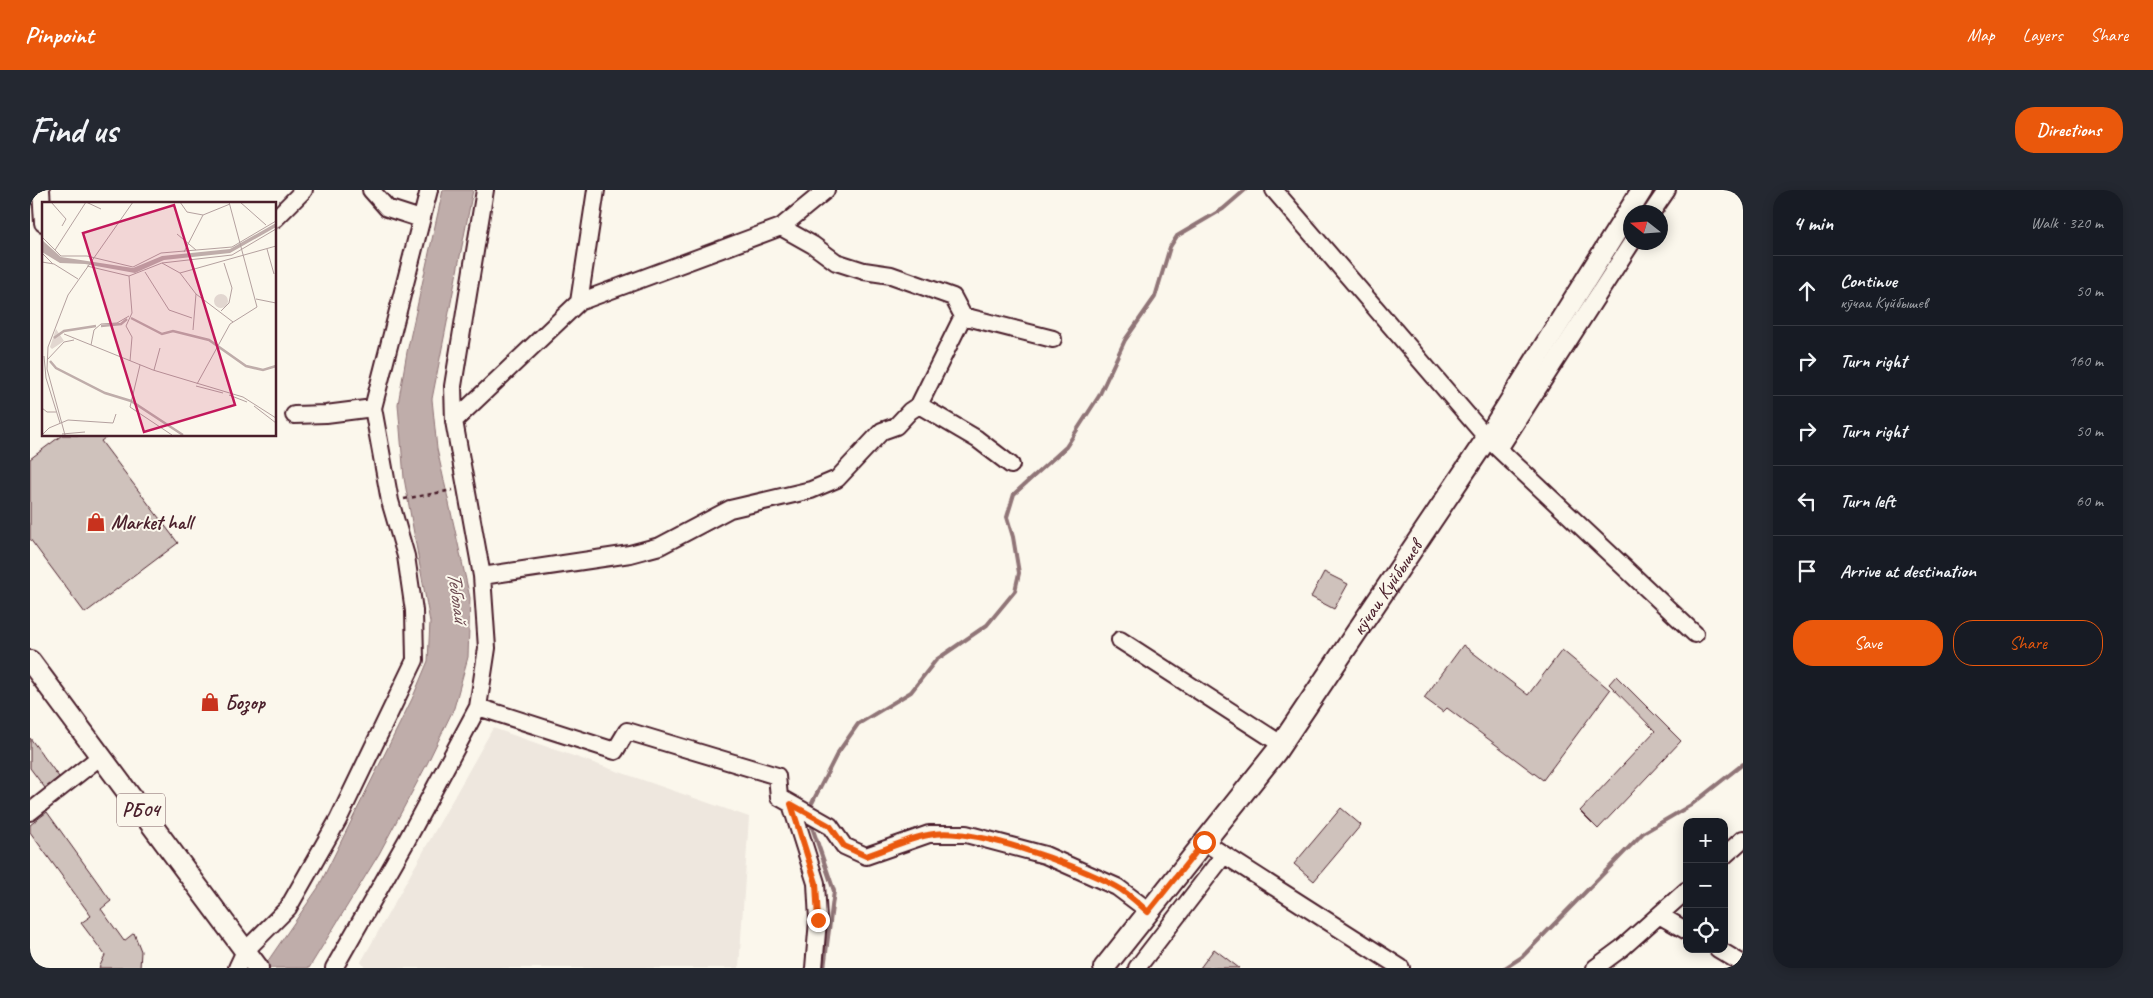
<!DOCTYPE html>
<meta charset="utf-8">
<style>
:root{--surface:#171b24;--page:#242831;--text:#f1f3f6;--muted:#9ea1a6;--line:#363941;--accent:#ea580c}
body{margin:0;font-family:Caveat,sans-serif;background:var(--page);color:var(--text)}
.controls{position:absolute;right:15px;bottom:15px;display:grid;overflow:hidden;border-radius:10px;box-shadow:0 2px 12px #0003}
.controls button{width:45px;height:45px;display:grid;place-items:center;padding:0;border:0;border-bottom:1px solid var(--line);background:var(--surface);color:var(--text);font:25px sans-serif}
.compass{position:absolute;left:1593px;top:15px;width:45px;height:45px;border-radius:50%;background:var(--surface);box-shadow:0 2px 12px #0003;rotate:287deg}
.stop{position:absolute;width:15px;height:15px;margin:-11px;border:4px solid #ea580c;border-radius:50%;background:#fff}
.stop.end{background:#ea580c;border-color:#fff;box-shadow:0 1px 5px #0008}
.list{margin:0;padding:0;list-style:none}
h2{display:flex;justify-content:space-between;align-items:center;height:65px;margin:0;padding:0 20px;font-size:21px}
h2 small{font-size:16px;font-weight:400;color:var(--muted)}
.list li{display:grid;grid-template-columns:32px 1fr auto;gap:15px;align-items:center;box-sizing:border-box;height:70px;padding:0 20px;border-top:1px solid var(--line)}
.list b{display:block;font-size:19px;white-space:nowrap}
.list p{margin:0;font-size:16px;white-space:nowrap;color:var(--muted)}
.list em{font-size:16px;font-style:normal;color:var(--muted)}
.actions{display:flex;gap:10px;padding:15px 20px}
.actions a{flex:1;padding:11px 0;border:1px solid var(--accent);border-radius:20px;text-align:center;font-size:18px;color:var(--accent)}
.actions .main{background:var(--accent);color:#fff}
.icon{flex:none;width:28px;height:28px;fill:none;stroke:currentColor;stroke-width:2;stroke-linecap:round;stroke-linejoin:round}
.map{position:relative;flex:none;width:1713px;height:778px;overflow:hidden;border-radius:20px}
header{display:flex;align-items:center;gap:30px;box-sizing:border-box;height:70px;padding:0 25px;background:var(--accent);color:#fff}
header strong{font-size:24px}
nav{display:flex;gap:28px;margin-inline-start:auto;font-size:18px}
.intro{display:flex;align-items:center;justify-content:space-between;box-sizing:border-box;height:120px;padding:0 30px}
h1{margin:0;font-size:35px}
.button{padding:12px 22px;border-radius:20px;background:var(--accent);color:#fff;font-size:18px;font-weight:700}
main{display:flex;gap:30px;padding:0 30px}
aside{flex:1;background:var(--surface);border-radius:20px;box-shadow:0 2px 12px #0003}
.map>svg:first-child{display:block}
.built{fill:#eee7de}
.water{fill:#bfadaa;stroke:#907477}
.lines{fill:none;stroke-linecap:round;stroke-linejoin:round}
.stream{stroke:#907477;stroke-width:4}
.building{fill:#cfc2bc;stroke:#4a1f2b}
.minor-casing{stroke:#4a1f2b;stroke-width:20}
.major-casing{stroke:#4a1f2b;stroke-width:24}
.path{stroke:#4a1f2b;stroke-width:2.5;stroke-dasharray:4 4;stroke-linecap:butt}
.minor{stroke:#fbf7ec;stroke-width:16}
.major{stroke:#fbf7ec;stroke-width:20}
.route{stroke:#ea580c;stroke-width:6}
.labels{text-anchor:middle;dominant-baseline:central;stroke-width:4;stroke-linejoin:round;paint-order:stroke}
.shield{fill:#fbf7ec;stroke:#7f6065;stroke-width:1}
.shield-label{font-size:19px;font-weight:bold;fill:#4a1f2b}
.poi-label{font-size:20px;font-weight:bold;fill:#4a1f2b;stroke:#fbf7ec;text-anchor:start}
.street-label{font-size:20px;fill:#4a1f2b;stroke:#fbf7ec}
.water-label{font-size:21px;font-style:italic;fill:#6d4a51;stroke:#fbf7ec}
.inset-river{fill:none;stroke:#bfadaa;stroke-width:2.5}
.inset-road{fill:none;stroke:#b4a19f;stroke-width:1}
.view{fill:#c2185b;fill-opacity:0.15;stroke:#c2185b;stroke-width:2.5}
.inset-edge{fill:none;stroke:#4a1f2b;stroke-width:2.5}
</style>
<header>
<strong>Pinpoint</strong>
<nav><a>Map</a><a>Layers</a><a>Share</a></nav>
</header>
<div class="intro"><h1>Find us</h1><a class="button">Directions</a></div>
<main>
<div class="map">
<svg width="1713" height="778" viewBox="0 0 1713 778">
<rect width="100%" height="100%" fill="#fbf7ec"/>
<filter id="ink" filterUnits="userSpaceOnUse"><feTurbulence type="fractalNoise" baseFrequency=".02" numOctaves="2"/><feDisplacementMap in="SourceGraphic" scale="10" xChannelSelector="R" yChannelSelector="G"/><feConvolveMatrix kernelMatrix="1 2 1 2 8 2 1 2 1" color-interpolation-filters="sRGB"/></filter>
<g filter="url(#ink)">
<!-- built -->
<path class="built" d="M463 538 719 627 709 778H335L331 772Z"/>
<!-- water -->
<path class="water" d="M413 0H443L402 209 407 259 440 408 438 467 424 518 397 574 349 664 279 778H233L288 698 382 509 398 471 400 432 374 288 368 214 377 162Z"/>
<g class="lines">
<!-- stream -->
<path class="stream" d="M779 619 807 564 828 534 881 502 906 470 957 435 985 401 989 383 983 347 977 327 984 304 1036 257 1069 206 1095 150 1125 107 1140 57 1147 46 1193 19 1215 0
M780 631 804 701 794 778
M1475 778 1492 767 1613 643 1661 615 1713 574"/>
</g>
<!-- building -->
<path class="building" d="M32 245H79L71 251 148 353 55 423 0 349V269Z
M1294 382 1318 394 1304 419 1281 407Z
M1433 455 1498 505 1532 460 1580 500 1513 590 1417 518 1413 522 1394 508Z
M1586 486 1651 551 1568 639 1550 621 1625 541 1579 494Z
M0 548 29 587 15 598 0 578Z
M1311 618 1331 635 1284 691 1264 674Z
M17 622 81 711 71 719 94 751 104 743 111 761 110 778H69L75 765 51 733 61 726 0 642V635Z
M1184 759 1209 778H1170Z"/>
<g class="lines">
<!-- minor casing -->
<g class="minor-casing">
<path id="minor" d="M11 0 13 33
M341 0 357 18 391 29
M1244 0 1457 248 1665 444
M1622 22 1637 0
M245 29 274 0
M751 37 783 55 806 72 834 81 861 85 923 107 933 126 1023 149
M549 112 751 37 796 0
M889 215 947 249 981 275
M264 225 296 224 343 218
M424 231 423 196 455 0
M1469 259 1602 52
M452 386 600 364 630 356 700 319 781 300 807 289 852 241 866 236 880 221 889 215 933 126
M1090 450 1251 554
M448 517 585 561 597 541 747 586 749 607 800 636 814 656 836 666 899 644H936L1015 665 1087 697 1119 721
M761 614 786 693 788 730 784 778
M0 622 71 566
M1174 652 1371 778
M1694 666 1713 649
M1629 725 1657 741
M1688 759 1713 774
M207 778 215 761 258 718 308 630 385 470 384 421 376 366 360 311 343 218 399 0
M304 778 377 650 448 517 457 458 452 386 424 231 549 112 566 0
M1107 778 1194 665
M1565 778 1592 758 1657 700"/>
</g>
<!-- major casing -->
<g class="major-casing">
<g id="major">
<path d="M0 471 228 778"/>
<path id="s1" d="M1074 778 1246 562 1457 248 1612 0"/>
</g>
</g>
<!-- path -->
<path class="path" d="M374 309 423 300"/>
<!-- minor -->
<use href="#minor" class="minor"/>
<!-- major -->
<use href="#major" class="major"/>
</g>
</g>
<g class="lines" filter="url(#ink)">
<!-- route -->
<path class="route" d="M788 730 786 693 761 614 800 636 814 656 836 666C857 659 877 649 898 645 941 635 1046 675 1085 696 1097 702 1108 713 1118 722L1174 652"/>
</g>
<!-- icons -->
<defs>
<g id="shop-bare" transform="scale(1.5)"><path d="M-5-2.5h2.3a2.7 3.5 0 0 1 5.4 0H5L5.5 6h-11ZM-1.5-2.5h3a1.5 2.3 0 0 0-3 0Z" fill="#c8321e" stroke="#fbf7ec" stroke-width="2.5" paint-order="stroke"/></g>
</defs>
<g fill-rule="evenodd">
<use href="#shop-bare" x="66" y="332"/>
<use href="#shop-bare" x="180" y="512"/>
</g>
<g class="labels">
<!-- shield labels -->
<rect class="shield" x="87" y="603.5" width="48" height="33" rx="4"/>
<g class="shield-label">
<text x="111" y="620">РБ04</text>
</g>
<!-- poi labels -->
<g class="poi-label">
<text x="81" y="332">Market hall</text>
<text x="195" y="512">Бозор</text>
</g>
<!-- street labels -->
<g class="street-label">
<text stroke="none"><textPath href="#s1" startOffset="474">кӯчаи Куйбышев</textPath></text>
</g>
<!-- water labels -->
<g class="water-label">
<text transform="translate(428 407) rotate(82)">Теболай</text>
</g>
</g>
<!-- overview -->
<g transform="translate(12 12)">
<rect width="234" height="234" fill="#fbf7ec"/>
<path d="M172 99a7 7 0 1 1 14 0a7 7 0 1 1-14 0ZM14 127 22 139 10 147 8 145Z" fill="#e2d7d0"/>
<path d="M234 21V25L188 51 122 58 93 71 43 62 18 61 0 50V38L19 55 91 66 120 54 188 47Z" fill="#bfadaa"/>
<path class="inset-river" d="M89 116 120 132 131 129 167 138 204 164 221 168 234 164M59 124 79 122 85 117M12 136 22 129 54 124M8 159 14 166 63 191 89 199 141 233"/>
<path class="inset-road" d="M9 0 24 17 20 24M44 0 59 7M138 0 145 10 161 13M198 0 224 23M135 32 154 48M0 35 19 54H45L91 65 119 51 190 45 234 19M225 47 232 72M13 48 44 0M142 50 161 13 188 2M0 51 11 62M0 60 12 62 36 77M120 61 190 53 234 27M45 64 87 74 120 61 138 71 234 44M103 70 127 108 150 116M138 71 154 92 191 120M87 74 90 111 84 124 90 135 88 159M214 97 234 101M179 109 187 101 190 86 182 61M151 128 154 92M22 132 111 168 201 195 234 216M49 143 52 128 59 122 75 121 87 114M2 154 4 176 18 221M5 158 22 140 32 138M98 163 88 205 130 233M112 168 118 146M155 182 188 122 215 105 187 0M154 184 181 191M187 193 205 200M212 204 234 221M0 206 5 210H14M20 232 43 230M0 233 7 226 26 218 71 221 74 212M23 233 5 167 6 145 26 93 91 0"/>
<path class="view" d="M132 3 193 203 102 230 41 31Z"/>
<rect width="234" height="234" class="inset-edge"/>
</g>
</svg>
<div class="controls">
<button>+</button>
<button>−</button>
<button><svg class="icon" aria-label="locate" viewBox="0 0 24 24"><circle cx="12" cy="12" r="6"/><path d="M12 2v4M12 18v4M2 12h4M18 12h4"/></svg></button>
</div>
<svg class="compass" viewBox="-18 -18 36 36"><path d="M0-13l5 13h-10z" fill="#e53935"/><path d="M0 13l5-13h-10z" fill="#9ea1a6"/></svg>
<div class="stop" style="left:1174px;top:652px"></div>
<div class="stop end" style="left:788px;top:730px"></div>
</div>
<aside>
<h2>4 min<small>Walk · 320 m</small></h2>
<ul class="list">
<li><svg class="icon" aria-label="ahead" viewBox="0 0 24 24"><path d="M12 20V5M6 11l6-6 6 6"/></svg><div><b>Continue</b><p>кӯчаи Куйбышев</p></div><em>50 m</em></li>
<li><svg class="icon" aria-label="right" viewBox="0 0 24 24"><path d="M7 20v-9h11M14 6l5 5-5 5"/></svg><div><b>Turn right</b></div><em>160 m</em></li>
<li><svg class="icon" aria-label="right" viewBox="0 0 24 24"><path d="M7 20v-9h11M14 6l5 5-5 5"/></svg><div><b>Turn right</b></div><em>50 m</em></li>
<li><svg class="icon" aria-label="left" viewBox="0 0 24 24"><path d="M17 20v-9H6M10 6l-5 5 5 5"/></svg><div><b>Turn left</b></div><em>60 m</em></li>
<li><svg class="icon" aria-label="arrive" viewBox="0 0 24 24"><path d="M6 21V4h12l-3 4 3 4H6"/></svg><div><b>Arrive at destination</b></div></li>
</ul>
<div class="actions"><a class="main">Save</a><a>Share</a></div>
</aside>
</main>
